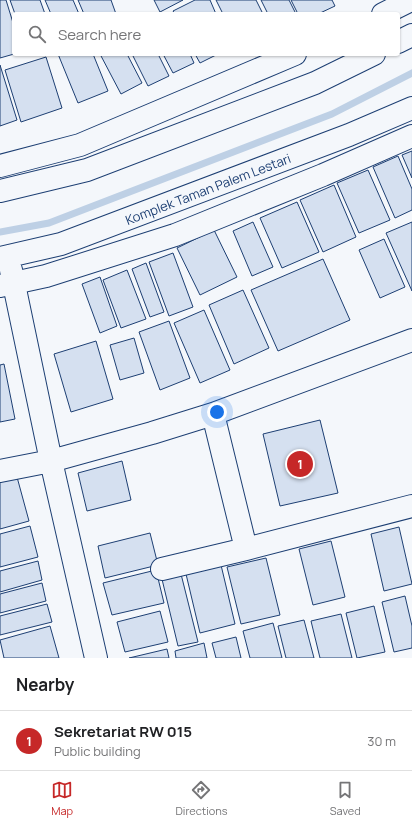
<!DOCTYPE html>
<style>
:root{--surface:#fff;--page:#f6f6f6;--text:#202124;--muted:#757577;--line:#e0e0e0;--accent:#c62828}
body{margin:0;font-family:Manrope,sans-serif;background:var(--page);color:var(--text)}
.you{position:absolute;left:217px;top:412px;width:14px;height:14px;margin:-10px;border:3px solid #fff;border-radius:50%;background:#1a73e8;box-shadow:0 0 0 6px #1a73e833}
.badge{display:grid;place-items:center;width:26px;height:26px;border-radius:50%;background:var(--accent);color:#fff;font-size:13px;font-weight:700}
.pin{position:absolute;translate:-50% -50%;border:2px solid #fff;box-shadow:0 1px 4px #0006}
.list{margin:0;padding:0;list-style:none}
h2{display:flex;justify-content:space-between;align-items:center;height:52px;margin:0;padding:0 16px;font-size:17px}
h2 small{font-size:13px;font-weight:400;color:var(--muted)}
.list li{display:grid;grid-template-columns:26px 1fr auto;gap:12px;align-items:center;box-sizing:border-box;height:60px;padding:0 16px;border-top:1px solid var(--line)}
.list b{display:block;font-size:15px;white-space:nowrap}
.list p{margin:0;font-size:13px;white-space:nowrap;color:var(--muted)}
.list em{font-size:13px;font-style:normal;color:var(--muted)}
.icon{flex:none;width:22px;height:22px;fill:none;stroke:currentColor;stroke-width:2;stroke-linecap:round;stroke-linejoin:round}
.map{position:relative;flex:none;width:412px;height:658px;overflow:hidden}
.search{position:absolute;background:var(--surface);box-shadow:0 1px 3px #0004;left:12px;right:12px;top:12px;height:44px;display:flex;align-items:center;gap:10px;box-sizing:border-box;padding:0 14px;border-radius:4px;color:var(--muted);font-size:15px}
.sheet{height:112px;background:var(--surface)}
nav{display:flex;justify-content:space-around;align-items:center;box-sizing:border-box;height:56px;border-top:1px solid var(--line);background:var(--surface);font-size:11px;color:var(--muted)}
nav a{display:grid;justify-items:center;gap:2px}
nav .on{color:var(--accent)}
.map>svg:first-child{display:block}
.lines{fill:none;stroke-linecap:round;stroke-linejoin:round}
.stream{stroke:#bed0e5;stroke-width:7}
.building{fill:#d5e0f0;stroke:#1d3f73}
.minor-casing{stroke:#1d3f73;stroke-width:24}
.minor{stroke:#f4f7fb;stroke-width:22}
.labels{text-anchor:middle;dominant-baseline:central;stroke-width:3;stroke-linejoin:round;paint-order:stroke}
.street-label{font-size:13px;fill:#1d3f73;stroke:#f4f7fb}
</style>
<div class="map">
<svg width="412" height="658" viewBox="0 0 412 658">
<rect width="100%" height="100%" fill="#f4f7fb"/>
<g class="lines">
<!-- stream -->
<path class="stream" d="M0 232 49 223 332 114 412 73"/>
</g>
<!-- building -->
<path class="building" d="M0 0H6L14 26V54L0 58Z
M10 0H40L45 14H15Z
M45 0H73L79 14H51Z
M78 0H111L116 14H84Z
M154 0H183L160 12Z
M195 0H210L216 14H175L173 11Z
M216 0H256L263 14H223Z
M261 0H289L296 14H268Z
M291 0H332L335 6 318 14H298Z
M58 54H93L108 91 78 103Z
M100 54H127L142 83 121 94Z
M132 54H158L169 76 148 86Z
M163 54H190L194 63 173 73Z
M195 54H218L200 63Z
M46 57 62 108 21 122 5 70Z
M0 65 17 120 0 126Z
M412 151V178L402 155Z
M398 156 412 189V210L395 218 373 167Z
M368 170 390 220 359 233 337 183Z
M334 185 356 237 323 252 300 200Z
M297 202 319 252 282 268 260 218Z
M253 222 273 267 252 276 233 231Z
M412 222V291L386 233Z
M214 230 237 277 200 295 177 248Z
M384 239 405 287 380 298 359 250Z
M173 253 193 307 169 316 149 262Z
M323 259 350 320 278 351 251 290Z
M146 263 164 312 150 317 132 269Z
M127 270 146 319 121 328 103 280Z
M100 277 117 326 100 333 82 284Z
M243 290 269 348 234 364 209 305Z
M204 310 230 370 200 383 174 323Z
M169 321 190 378 160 390 139 332Z
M134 338 144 373 120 380 110 345Z
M96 341 113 399 71 412 54 354Z
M4 364 15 419 0 422V365Z
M320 420 338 493 280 506 263 434Z
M122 461 131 500 87 511 78 473Z
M17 477 29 521 0 529V482Z
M30 526 38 557 0 567V534Z
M399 527 412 584 384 591 371 534Z
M150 533 158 565 105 578 98 546Z
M331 541 345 597 313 605 299 549Z
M266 558 280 615 241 624 227 567Z
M38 561 42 580 0 592V571Z
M221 565 235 624 200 633 186 574Z
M156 570 164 603 112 615 103 583Z
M180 570 198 642 178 646 161 575Z
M42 583 46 601 0 613V594Z
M405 596 412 626V648L394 652 382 602Z
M47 604 52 622 0 635V616Z
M374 606 385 652 357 658 346 613Z
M160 611 168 642 125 652 117 622Z
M341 614 352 658H320L311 621Z
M304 620 314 658H286L278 626Z
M273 623 282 658H250L243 631Z
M50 626 59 658H4L0 640Z
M236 637 241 658H216L212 643Z
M204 643 207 658H176L175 651Z
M167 649 169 658H129Z"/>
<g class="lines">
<!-- minor casing -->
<g class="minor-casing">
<path id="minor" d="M383 14 411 0
M398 42 412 35
M0 166 80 145 295 54
M0 191 87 170 315 83 374 54
M0 258 61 244 349 135 412 108
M11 270 51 461 96 658
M0 286 46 276 175 235 323 175 412 136
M213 414 246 549
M0 471 51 461 152 433 213 414 412 340
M162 569 246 549 412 506"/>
</g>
<!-- minor -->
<use href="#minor" class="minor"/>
</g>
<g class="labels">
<!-- street labels -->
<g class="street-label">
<text transform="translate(208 189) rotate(-21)">Komplek Taman Palem Lestari</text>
</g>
</g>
</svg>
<div class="you"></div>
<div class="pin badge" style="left:300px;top:464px">1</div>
<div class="search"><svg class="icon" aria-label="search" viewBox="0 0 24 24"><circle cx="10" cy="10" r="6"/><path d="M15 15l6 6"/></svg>Search here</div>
</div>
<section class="sheet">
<h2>Nearby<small></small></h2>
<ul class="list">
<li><span class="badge">1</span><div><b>Sekretariat RW 015</b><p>Public building</p></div><em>30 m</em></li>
</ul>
</section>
<nav>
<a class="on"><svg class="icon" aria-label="map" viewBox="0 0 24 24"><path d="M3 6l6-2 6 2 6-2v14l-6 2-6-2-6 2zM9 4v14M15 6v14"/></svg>Map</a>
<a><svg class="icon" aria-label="directions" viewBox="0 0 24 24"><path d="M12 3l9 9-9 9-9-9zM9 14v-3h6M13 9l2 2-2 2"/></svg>Directions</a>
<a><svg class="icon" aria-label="saved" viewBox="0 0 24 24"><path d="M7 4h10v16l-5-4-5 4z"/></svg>Saved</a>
</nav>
